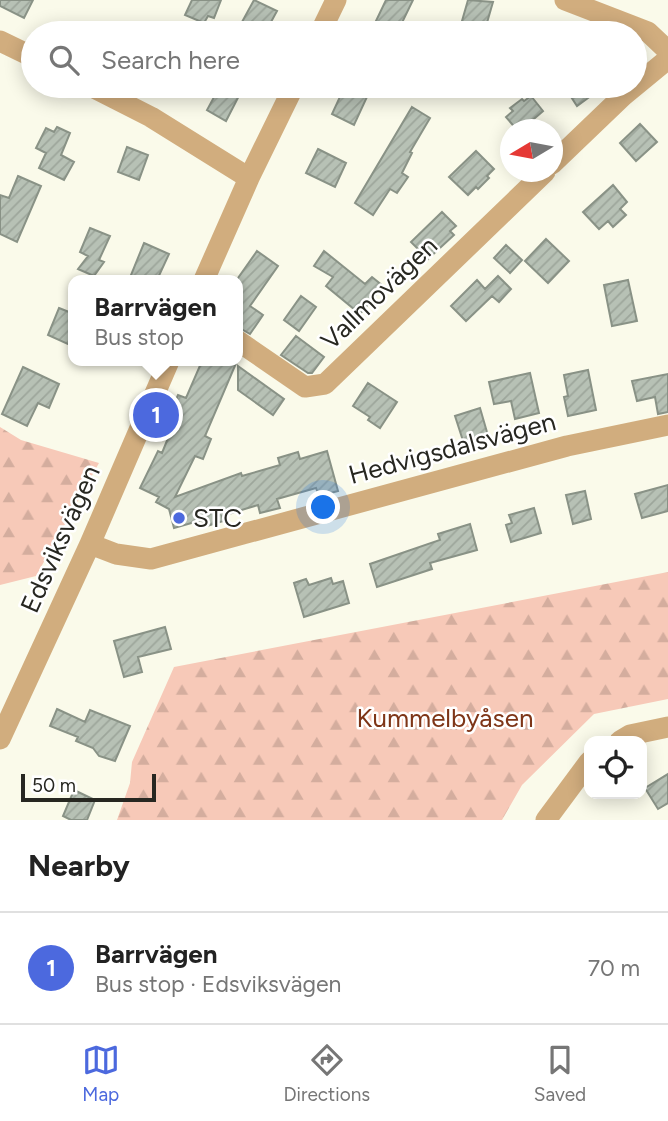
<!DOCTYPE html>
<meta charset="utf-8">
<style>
:root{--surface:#fff;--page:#f2f2f2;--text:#222;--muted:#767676;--line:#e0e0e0;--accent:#4c69de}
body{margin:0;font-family:Figtree,sans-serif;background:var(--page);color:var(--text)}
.controls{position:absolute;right:21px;bottom:21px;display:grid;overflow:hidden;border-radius:14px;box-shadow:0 4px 18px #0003}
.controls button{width:63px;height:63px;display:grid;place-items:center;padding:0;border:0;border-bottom:2px solid var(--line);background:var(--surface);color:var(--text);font:35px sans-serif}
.compass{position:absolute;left:500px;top:119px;width:63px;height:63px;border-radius:50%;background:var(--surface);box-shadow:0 4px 18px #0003;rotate:260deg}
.scale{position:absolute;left:21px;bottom:18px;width:135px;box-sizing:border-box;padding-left:7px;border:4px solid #272721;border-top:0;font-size:19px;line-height:24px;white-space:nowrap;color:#272721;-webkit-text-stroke:5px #fff;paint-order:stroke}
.you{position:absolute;left:324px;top:508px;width:24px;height:24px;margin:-18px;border:5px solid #fff;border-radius:50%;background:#1a73e8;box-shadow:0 0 0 10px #1a73e833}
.badge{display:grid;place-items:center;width:46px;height:46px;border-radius:50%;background:var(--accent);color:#fff;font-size:23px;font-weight:700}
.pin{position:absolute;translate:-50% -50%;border:4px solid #fff;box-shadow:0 2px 7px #0006}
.popup{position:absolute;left:68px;top:275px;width:175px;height:91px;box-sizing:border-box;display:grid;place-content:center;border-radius:14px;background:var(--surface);filter:drop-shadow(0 2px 5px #0005);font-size:23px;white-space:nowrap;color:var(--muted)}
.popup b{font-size:26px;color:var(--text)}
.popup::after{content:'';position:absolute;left:50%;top:100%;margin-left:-14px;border:14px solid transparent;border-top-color:var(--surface)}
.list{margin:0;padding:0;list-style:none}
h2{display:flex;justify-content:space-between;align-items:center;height:91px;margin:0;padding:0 28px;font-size:30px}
h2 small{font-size:23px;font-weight:400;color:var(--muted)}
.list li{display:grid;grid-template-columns:46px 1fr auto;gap:21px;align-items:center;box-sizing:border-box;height:112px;padding:0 28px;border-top:2px solid var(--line)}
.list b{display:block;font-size:26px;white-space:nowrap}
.list p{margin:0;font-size:23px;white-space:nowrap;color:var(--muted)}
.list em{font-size:23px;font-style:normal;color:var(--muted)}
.icon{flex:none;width:38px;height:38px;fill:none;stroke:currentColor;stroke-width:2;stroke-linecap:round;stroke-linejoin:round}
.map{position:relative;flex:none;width:668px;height:820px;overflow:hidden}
.search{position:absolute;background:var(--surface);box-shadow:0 4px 18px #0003;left:21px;right:21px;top:21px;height:77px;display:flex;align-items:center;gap:18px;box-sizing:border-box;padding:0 24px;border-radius:38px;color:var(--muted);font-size:26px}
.sheet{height:203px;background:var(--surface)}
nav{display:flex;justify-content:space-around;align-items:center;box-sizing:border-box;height:98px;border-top:2px solid var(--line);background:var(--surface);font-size:19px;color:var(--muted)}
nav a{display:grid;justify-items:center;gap:4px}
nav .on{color:var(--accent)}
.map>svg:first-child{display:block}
.forest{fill:url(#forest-firs)}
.building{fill:url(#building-hatch);stroke:#899286;stroke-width:2}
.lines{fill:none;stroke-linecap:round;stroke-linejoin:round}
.minor{stroke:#d1ad7e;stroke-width:21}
.poi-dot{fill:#4c69de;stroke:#fff;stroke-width:2.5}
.labels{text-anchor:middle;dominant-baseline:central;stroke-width:5;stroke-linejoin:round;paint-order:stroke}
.street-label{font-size:26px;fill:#272721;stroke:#fff}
.poi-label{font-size:26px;fill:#272721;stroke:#fff;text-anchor:start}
.park-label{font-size:26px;fill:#7e3517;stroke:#fff}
</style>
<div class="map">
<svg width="668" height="820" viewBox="0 0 668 820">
<defs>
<pattern id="forest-firs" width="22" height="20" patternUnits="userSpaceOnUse" patternTransform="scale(1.75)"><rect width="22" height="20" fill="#f7c9b8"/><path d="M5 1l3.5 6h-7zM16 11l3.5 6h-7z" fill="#d4ad9e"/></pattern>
<pattern id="building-hatch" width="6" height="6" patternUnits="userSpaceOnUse" patternTransform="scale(1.75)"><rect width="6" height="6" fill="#b7c1b5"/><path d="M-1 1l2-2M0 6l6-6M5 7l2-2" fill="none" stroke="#9da69b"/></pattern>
</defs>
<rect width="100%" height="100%" fill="#fafaea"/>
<!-- forest -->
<path class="forest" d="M0 427 21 440 99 463 36 576 0 585Z
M668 572V699L594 714 522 785 502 820H117L130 783 132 762 174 667Z"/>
<!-- building -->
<path class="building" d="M0 0H33L24 18 0 6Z
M192 0H221L214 18 208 16 204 23 185 15Z
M254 0 277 11 265 33H236Z
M386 0H413L397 33 375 23Z
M468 0 493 2 484 33 460 28Z
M220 86H244L226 121 207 110Z
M345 86H372L354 125 332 114Z
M564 86H585L592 95 577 106Z
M531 96 543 111 521 130H517L506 117 513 111 510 108 522 99 524 101Z
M412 107 430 118 410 152 412 153 402 173 408 177 397 193 390 189 373 215 355 203Z
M640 124 657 142 636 161 620 143Z
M57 127 70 133 61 155 74 162 64 180 39 168 46 153 36 148 46 128 54 132Z
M127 147 148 155 139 180 118 172Z
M318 149 346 163 335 187 306 173Z
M476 151 494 169 487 176 489 178 478 189 476 187 468 195 449 177Z
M18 176 41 186 17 242 0 234V195L9 198Z
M613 185 627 202 620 209 626 215 613 227 608 221 599 229 583 212Z
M442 212 456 226 450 231 454 235 428 259 411 242Z
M90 228 110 236 99 260 104 262 94 276 78 269 88 256 80 252Z
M546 239 569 261 548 283 525 261Z
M144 243 169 254 157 280H129Z
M506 245 522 260 510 273 494 258Z
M257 251 278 266 250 306 263 315 250 334 238 327V278Z
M324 251 365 284 372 277 383 286 360 314 326 286 333 277 314 266Z
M498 276 511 289 499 302 492 296 466 321 451 306 477 280 485 289Z
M628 280 637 321 612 326 604 285Z
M301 296 316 307 299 331 284 320Z
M59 308 74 314V336L70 345 48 335Z
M296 336 324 357 312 373H308L281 355Z
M202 361H237L205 436 211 439 203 459 195 456 175 497 241 473 242 476 280 465 278 458 298 452 300 459 327 451 338 491 319 496 316 488 277 499 280 508 260 513 258 505 222 516 223 521 204 527 202 520 174 528 169 509 156 502 159 497 140 488 158 451 162 453 177 416 170 413 178 395 186 398Z
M238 366 284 399 273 415 238 390Z
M23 367 59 384 49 408 38 403 27 426 2 414Z
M588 370 596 410 568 416 564 397 568 396 564 375Z
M530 373 539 413 515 419 511 401 494 404 489 382Z
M668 374V412L658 414 655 397 637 401 632 381Z
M368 383 397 402 380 428 368 420 370 417 353 406Z
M480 408 489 439 465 447 455 416Z
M668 485V511L642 518 635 494Z
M585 491 591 519 573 524 566 495Z
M534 508 541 533 511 542 506 525 512 523 509 515Z
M470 524 477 550 430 563 432 569 377 587 370 564 440 540 438 534Z
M331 578 333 584 343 581 349 603 304 617 294 583 306 579 309 585Z
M165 627 171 649 138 657 142 672 124 677 114 641Z
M57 709 85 722 90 710 130 726 115 761 99 756 93 748 76 741 78 737 50 726Z
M668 774V803L658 809 645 788Z
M74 790 95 800 87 820H71L63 816Z"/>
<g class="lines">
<!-- minor -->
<path class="minor" d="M565 0 648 32 668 51
M320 33 336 0
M0 41 33 57
M90 86 151 117 249 178
M552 164 623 96 668 59
M204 280 249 178 294 86
M238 341 305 387 325 384 545 172
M90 544 116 554 151 559 567 446 668 425
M0 739 90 544 169 361
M620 741 630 735 668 727
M546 820 589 762"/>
</g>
<!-- markers -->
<circle class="poi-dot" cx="179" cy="518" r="7"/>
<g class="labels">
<!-- street labels -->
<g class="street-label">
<text transform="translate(379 293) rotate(-44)">Vallmovägen</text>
<text transform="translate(452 448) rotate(-15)">Hedvigsdalsvägen</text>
<text transform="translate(60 539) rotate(-66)">Edsviksvägen</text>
</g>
<!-- poi labels -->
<g class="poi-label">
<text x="193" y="518">STC</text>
</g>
<!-- park labels -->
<g class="park-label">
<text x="445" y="718">Kummelbyåsen</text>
</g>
</g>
</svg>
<div class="controls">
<button><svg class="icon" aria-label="locate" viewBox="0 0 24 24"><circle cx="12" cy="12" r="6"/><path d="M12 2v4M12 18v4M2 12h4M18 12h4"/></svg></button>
</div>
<svg class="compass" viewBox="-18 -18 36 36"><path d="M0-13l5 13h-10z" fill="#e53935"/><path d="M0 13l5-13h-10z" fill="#767676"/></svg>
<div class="scale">50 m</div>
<div class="you"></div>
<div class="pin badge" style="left:156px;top:415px">1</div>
<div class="popup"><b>Barrvägen</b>Bus stop</div>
<div class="search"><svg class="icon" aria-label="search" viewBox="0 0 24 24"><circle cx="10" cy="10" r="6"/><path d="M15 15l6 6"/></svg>Search here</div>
</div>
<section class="sheet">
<h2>Nearby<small></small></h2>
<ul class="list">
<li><span class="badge">1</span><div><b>Barrvägen</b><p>Bus stop · Edsviksvägen</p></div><em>70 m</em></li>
</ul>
</section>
<nav>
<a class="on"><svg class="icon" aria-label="map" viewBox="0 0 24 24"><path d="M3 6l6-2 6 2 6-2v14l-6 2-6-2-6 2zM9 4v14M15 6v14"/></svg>Map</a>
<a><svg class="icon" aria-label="directions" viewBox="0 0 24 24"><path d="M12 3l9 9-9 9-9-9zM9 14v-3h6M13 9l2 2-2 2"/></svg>Directions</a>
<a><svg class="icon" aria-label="saved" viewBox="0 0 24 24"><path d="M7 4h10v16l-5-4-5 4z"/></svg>Saved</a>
</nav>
